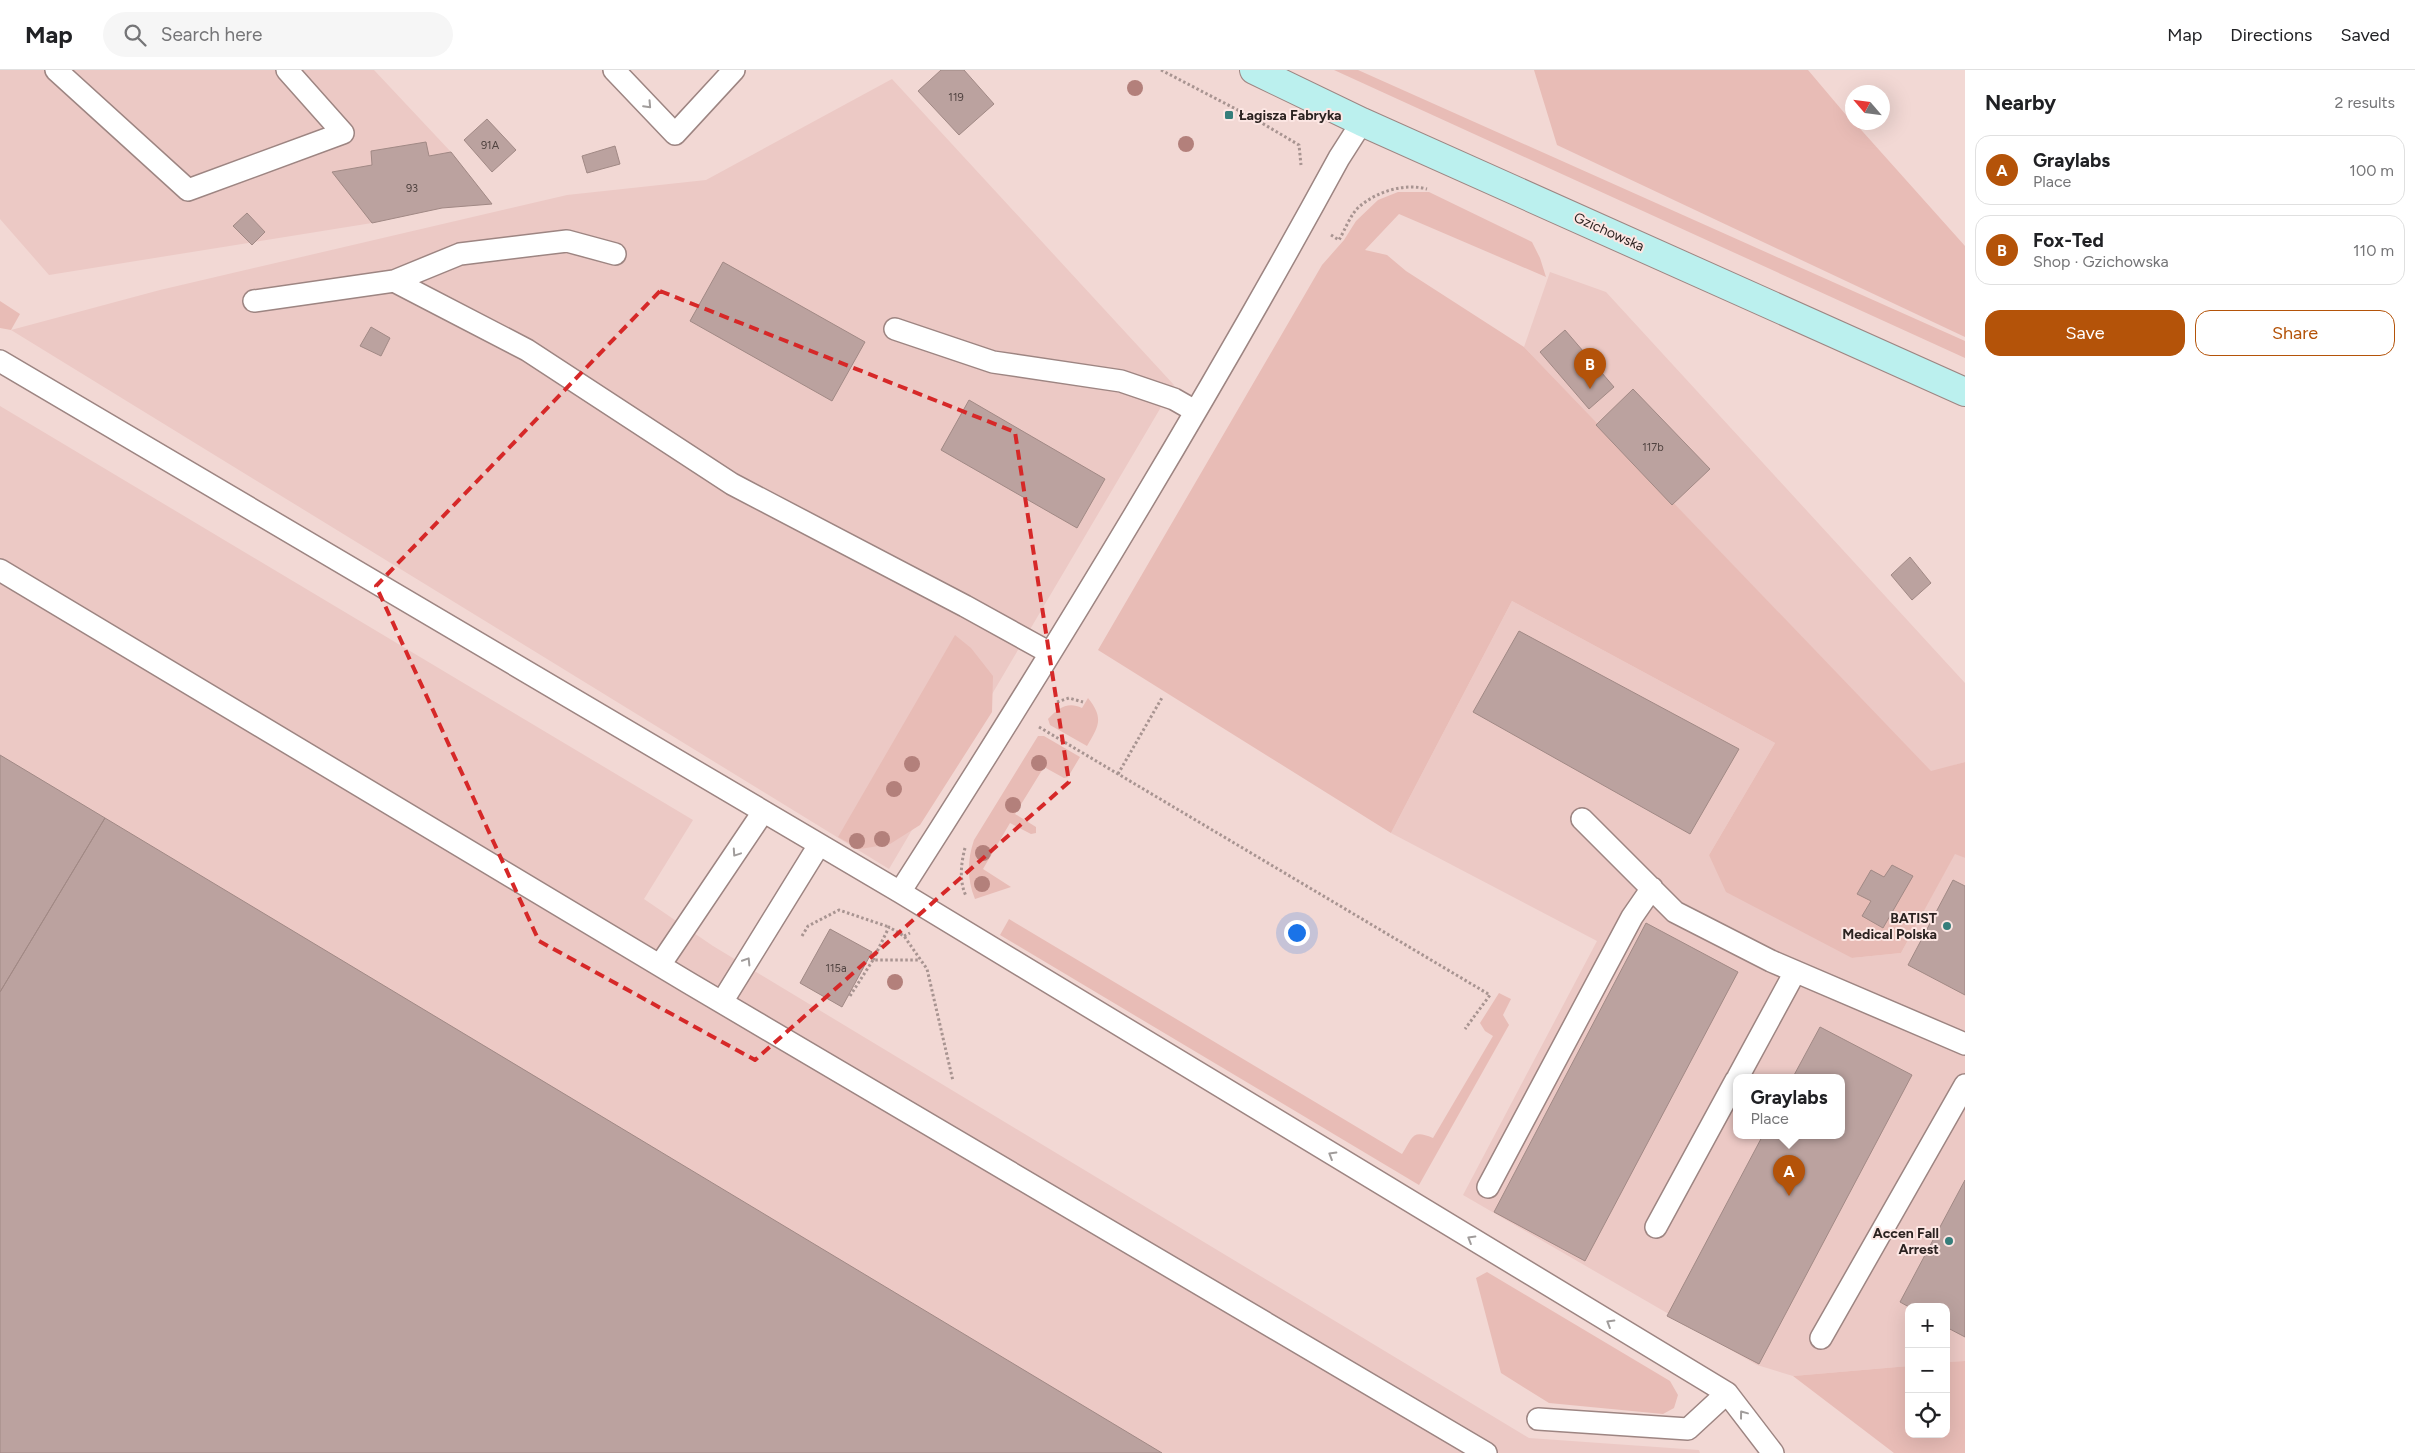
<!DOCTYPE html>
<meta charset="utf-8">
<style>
:root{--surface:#fff;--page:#f6f6f6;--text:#202124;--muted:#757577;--line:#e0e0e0;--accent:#b45309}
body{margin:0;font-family:Figtree,sans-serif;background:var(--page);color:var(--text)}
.controls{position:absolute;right:15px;bottom:15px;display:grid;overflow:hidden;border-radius:10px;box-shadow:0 5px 20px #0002}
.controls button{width:45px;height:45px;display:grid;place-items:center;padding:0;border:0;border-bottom:1px solid var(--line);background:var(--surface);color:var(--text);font:25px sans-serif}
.compass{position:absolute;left:1845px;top:15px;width:45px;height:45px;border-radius:50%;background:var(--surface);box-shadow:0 5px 20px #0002;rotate:298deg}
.you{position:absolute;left:1296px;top:862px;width:18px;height:18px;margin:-12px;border:4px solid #fff;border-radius:50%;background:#1a73e8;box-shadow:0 0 0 8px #1a73e833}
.badge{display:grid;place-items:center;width:32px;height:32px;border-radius:50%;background:var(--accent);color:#fff;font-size:16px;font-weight:700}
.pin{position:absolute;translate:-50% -41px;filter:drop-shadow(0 1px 2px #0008)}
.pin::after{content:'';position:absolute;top:26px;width:18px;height:15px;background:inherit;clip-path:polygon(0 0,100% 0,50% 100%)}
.popup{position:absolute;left:1733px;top:1004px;width:112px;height:65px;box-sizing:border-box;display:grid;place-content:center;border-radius:10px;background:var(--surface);filter:drop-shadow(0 1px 4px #0005);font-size:16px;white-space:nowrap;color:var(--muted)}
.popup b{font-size:19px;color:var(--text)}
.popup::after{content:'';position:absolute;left:50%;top:100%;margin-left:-10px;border:10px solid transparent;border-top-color:var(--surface)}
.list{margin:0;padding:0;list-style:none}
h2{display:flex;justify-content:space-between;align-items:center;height:65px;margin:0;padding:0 20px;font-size:21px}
h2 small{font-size:16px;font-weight:400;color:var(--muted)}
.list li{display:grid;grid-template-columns:32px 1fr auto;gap:15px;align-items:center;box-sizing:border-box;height:70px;margin:0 10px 10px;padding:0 10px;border:1px solid var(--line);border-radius:15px}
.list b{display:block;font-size:19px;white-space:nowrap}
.list p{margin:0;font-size:16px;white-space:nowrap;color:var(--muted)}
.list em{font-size:16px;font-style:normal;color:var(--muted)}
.actions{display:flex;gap:10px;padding:15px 20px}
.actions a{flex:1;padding:11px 0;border:1px solid var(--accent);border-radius:15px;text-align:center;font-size:18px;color:var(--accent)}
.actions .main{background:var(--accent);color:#fff}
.icon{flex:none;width:28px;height:28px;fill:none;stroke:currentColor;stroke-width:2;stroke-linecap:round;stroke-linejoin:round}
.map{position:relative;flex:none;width:1965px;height:1383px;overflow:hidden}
header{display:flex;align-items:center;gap:30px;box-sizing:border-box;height:70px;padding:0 25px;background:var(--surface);border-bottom:1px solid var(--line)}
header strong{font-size:24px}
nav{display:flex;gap:28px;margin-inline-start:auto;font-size:18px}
.search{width:350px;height:45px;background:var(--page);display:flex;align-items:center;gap:12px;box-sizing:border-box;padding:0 18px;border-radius:28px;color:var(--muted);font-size:19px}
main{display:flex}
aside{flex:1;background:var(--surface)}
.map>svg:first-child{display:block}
.built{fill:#ecc9c5;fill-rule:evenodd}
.green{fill:#e8bcb6}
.building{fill:#bba29f;stroke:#a18985}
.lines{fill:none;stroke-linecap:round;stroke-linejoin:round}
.lane-casing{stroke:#9d8582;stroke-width:24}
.secondary-casing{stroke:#9d8582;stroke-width:30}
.path{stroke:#a89491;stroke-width:3;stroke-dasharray:2.5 2.5;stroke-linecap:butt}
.lane{stroke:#fff;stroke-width:21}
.secondary{stroke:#bbf0ee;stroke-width:28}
.tree{fill:#b3807b}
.oneway{stroke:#a09c9b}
.marked{fill:none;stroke:#d62828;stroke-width:4;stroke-dasharray:10 6;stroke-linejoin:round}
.poi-dot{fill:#367e7b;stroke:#fce6e3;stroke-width:2}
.labels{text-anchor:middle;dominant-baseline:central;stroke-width:4;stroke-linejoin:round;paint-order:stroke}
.number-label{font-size:11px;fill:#504340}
.poi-label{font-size:14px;font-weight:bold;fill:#2c2321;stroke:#fce6e3;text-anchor:end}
.street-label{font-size:14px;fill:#2c2321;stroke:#fce6e3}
</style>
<header>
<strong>Map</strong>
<div class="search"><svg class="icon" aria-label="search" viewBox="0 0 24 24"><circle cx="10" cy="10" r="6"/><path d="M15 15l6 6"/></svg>Search here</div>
<nav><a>Map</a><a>Directions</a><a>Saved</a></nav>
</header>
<main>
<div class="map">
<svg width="1965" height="1383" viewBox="0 0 1965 1383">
<rect width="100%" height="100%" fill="#f2d8d4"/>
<!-- built -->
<path class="built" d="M0 0H374L451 82 492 134 442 138 372 153 49 205 0 149Z
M892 9 1174 315 889 799 11 260 160 220 567 125 706 110Z
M1550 202 1606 222 1965 613V692L1931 702 1524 277Z
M0 336 693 750 644 829 713 876 1529 1368 1699 1380 1700 1383H0Z
M1512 531 1775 673 1709 785 1852 888 1901 883 1955 783 1965 788V1291L1946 1292V1237H1909V1296L1793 1306 1757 1295 1463 1125 1597 871 1391 763ZM1736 1007H1842V1065H1736Z"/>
<!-- green -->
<path class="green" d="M1334 0H1358L1965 271V288Z
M1534 0H1808L1852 52 1855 53 1965 176V267L1557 75Z
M1398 122H1429L1532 172 1540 188 1546 207 1399 144 1365 180 1387 185 1406 201 1524 277 1931 701 1965 692V788L1955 784 1901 883 1852 888 1726 822 1709 785 1775 673 1512 531 1391 763 1098 580 1322 195 1344 170 1356 151 1378 130Z
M0 231 20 244 11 260 0 258Z
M955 565 971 578 993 606 992 642 920 755 890 774 860 779 838 767Z
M1088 628C1104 648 1099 656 1087 676L1050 655 1048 649C1058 638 1068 631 1082 638Z
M1038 666H1044L1080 687 1068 707 1064 708 1044 697 1015 744 1036 757V763L1031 764 1010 753 983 799 1011 817 975 829C967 809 967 791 974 770Z
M1009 849 1402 1084C1413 1067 1412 1059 1433 1068L1493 966 1485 961 1480 953 1499 923 1511 929 1503 945 1509 955 1419 1115 1000 865Z
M1487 1202 1670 1311 1678 1325 1674 1338 1663 1344 1549 1333 1501 1303 1476 1208Z
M1965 1291V1383H1894L1793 1306 1909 1296V1364H1946V1292Z"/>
<!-- building -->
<path class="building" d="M941 0H964L994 34 959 65 918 21Z
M487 49 516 80 492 102 464 70Z
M426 72 429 86 451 82 492 134 442 138 372 153 332 102 372 95 371 81Z
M615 76 620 94 587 103 582 86Z
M247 143 265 162 252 175 233 156Z
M723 192 865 272 832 331 690 251Z
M371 257 390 268 381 286 360 276Z
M1565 260 1614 317 1589 339 1540 282Z
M1633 319 1710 399 1672 435 1596 355Z
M969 330 1105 409 1077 458 941 380Z
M1910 487 1931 513 1912 530 1891 505Z
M1519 561 1739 679 1690 764 1473 642Z
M0 685 105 748 0 922Z
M105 748 1162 1383H0V922Z
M1892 795 1913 806 1883 858 1862 846 1871 831 1857 824 1871 800 1884 807Z
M1953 810 1965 816V925L1908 895Z
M1646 853 1738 902 1585 1191 1494 1142Z
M830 859 872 882 842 937 800 913Z
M1820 957 1912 1005 1759 1294 1667 1246 1763 1065H1842V1007H1793Z
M1965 1110V1267L1946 1257V1237H1909L1900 1232Z"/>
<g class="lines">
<!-- lane casing -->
<g class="lane-casing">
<path id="lane" d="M56 0 188 120 343 63 287 0
M614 0 675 64 734 0
M394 211 460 184 567 171 615 184
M254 231 394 211 527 280 732 414 965 536 1050 583
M895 259 993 292 1121 311 1174 329 1195 341
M0 291 900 822 1727 1323 1773 1383
M0 500 689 913 1486 1383
M1582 749 1675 842 1771 891 1965 974
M900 822C1054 582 1203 338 1339 88L1362 52
M660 895 763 742
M722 932 819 775
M1738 1007 1795 902
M1488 1117 1632 847 1652 818
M1656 1157 1736 1010
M1821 1268 1965 1015
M1538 1349 1688 1359 1727 1323"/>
</g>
<!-- secondary casing -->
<g class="secondary-casing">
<path id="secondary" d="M1254 0 1362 52 1965 322"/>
</g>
<!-- path -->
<path class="path" d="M1161 0 1255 49 1299 75 1301 95
M1331 165 1339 170C1345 160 1351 143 1360 136 1378 121 1405 113 1427 119
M1057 632 1069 628 1083 632
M1039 657 1490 925 1465 959
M1118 704 1163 626
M965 778C961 793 959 811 966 826
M802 866 808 856 839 840 889 857
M904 866 910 863
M873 890 889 857 904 866 927 899 953 1011
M850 926 873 890H919"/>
<!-- lane -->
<use href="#lane" class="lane"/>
<!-- secondary -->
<use href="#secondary" class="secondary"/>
</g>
<!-- trees -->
<g class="tree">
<circle cx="1135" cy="18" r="8"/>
<circle cx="1186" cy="74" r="8"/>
<circle cx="1039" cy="693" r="8"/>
<circle cx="912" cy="694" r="8"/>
<circle cx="894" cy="719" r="8"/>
<circle cx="1013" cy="735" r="8"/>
<circle cx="882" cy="769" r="8"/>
<circle cx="857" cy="771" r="8"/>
<circle cx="983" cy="783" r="8"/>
<circle cx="982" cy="814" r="8"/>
<circle cx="895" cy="912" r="8"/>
</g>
<!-- one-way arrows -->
<defs><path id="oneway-chevron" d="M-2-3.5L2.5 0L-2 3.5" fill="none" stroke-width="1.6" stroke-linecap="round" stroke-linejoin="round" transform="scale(1.25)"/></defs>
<g class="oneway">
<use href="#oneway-chevron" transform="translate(648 35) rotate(47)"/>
<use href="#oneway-chevron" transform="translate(736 783) rotate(124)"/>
<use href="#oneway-chevron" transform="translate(747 891) rotate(-58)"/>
<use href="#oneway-chevron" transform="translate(1332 1085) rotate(-149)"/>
<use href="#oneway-chevron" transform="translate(1471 1169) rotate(-149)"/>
<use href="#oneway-chevron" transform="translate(1610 1253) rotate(-149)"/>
<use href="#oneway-chevron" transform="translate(1743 1344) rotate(-127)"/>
</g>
<!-- marked area -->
<path class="marked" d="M660 221 1015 362 1069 712 755 990 539 871 376 516Z"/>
<!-- markers -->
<g class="poi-dot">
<rect x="1224" y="40" width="10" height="10" rx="2.5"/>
<circle cx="1947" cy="856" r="5"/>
<circle cx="1949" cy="1171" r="5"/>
</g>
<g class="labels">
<!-- number labels -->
<g class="number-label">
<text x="956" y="27">119</text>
<text x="490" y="75">91A</text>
<text x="412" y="118">93</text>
<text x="1653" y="377">117b</text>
<text x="836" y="898">115a</text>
</g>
<!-- poi labels -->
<g class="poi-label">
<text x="1239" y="45" text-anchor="start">Łagisza Fabryka</text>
<text x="1937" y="848">BATIST<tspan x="1937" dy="16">Medical Polska</tspan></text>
<text x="1939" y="1163">Accen Fall<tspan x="1939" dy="16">Arrest</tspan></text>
</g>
<!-- street labels -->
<g class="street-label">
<text transform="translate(1609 162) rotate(24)">Gzichowska</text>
</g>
</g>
</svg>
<div class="controls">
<button>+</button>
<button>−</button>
<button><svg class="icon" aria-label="locate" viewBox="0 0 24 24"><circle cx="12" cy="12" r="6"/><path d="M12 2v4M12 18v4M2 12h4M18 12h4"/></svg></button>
</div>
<svg class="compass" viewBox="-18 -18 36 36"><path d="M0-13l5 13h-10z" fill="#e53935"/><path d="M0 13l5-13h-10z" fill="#757577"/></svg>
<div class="you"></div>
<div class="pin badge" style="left:1789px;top:1126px">A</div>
<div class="popup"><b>Graylabs</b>Place</div>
<div class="pin badge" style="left:1590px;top:319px">B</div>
</div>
<aside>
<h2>Nearby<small>2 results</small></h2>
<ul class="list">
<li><span class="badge">A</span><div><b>Graylabs</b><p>Place</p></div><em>100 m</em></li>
<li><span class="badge">B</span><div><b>Fox-Ted</b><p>Shop · Gzichowska</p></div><em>110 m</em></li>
</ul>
<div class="actions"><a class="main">Save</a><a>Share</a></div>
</aside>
</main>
